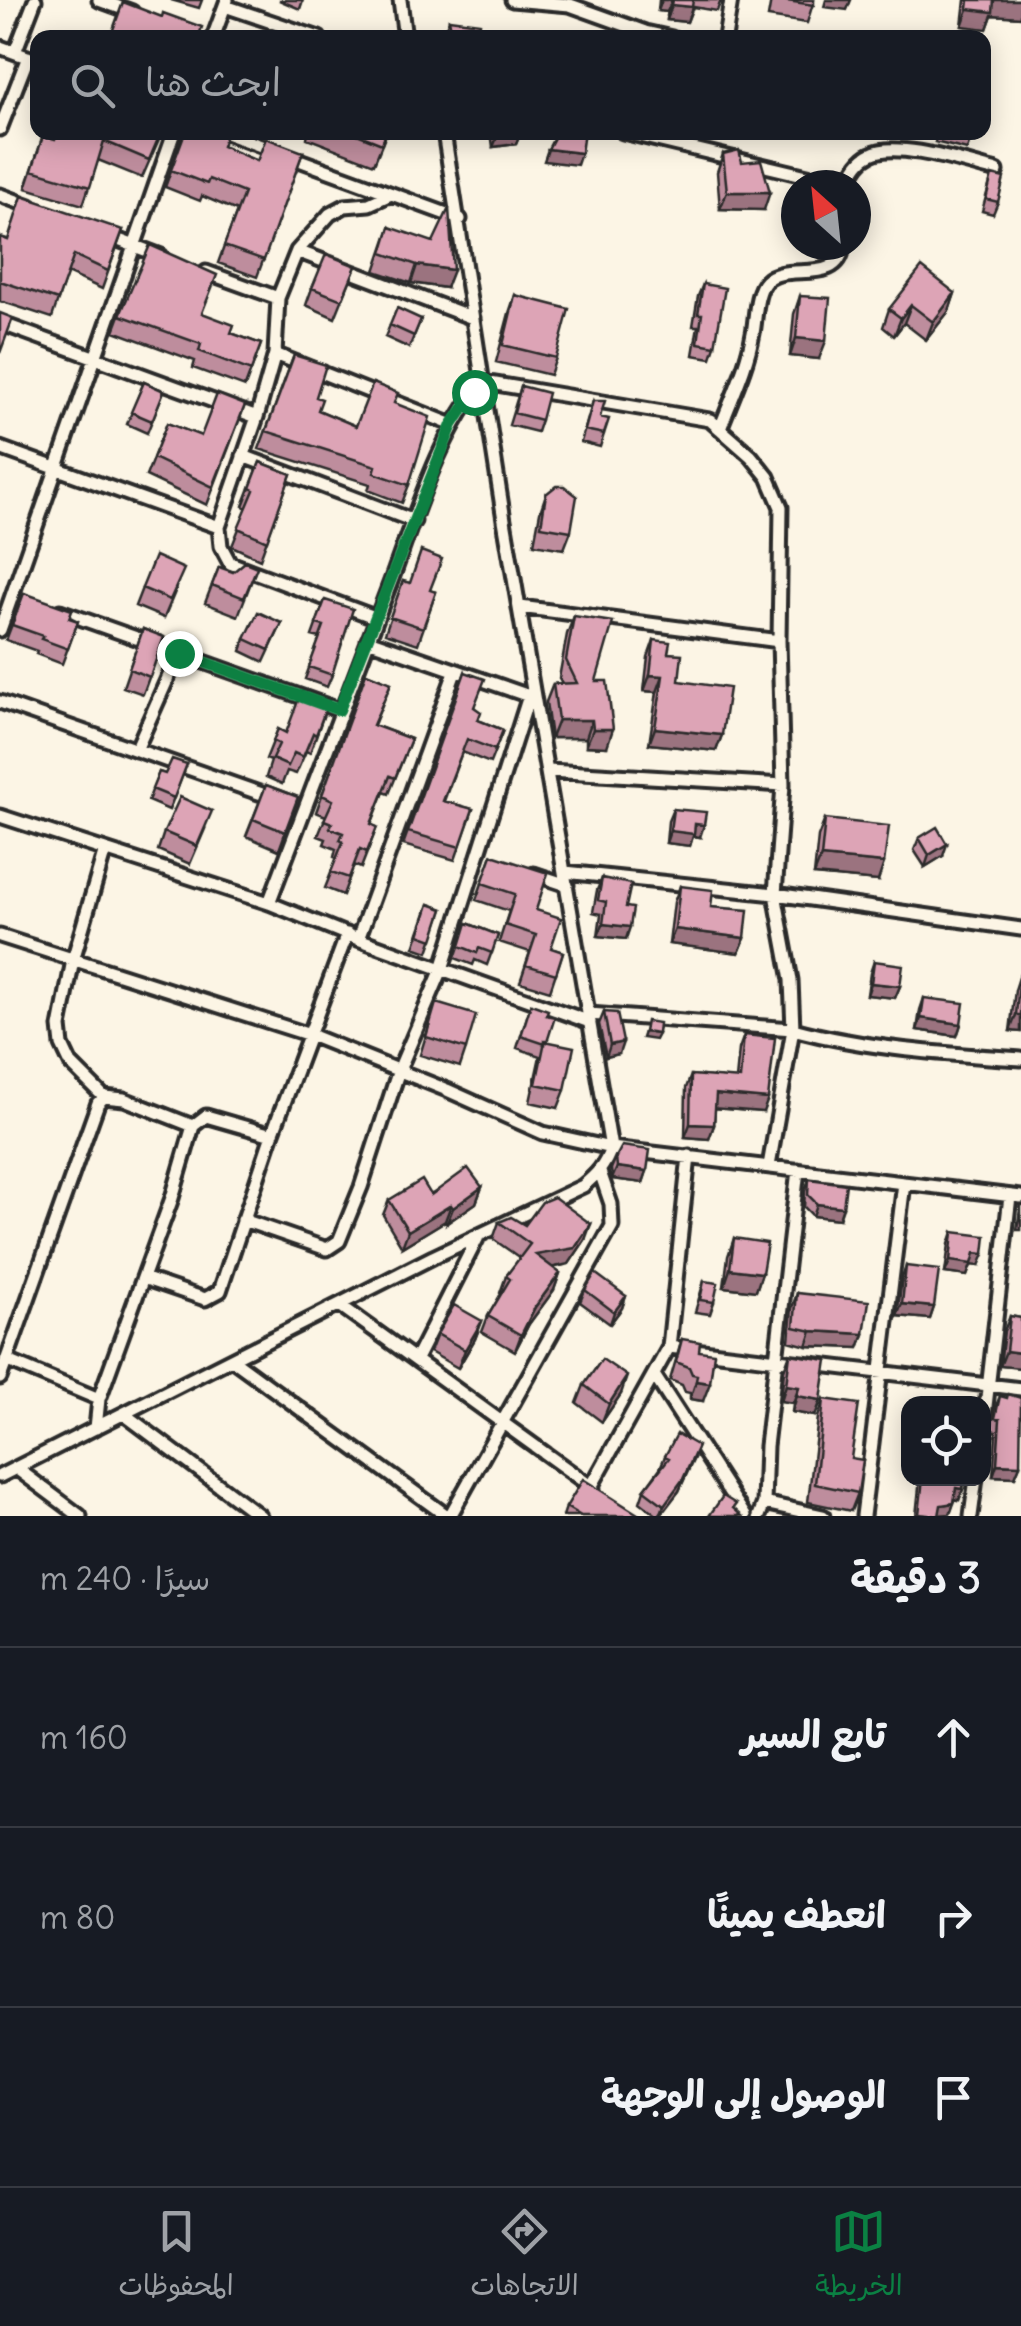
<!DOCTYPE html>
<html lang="ar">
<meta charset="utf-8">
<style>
:root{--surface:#171b24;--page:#20242c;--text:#f1f3f6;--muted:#9ea1a6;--line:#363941;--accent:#0b8043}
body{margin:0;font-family:Delius,"Playpen Sans Arabic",sans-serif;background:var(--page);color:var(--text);direction:rtl}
.controls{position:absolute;right:30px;bottom:30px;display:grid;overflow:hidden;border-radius:20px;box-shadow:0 5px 25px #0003}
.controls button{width:90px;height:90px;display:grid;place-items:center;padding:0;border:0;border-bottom:2px solid var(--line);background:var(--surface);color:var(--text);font:50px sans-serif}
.compass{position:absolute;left:781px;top:170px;width:90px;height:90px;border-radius:50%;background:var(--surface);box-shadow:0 5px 25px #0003;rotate:333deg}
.stop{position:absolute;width:30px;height:30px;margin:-22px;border:8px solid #0b8043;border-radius:50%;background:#fff}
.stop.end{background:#0b8043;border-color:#fff;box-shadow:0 2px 10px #0008}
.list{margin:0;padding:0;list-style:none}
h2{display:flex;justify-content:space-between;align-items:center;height:130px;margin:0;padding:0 40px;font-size:42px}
h2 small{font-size:32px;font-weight:400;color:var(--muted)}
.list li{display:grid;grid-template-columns:65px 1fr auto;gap:30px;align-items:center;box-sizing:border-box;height:180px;padding:0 40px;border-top:2px solid var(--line)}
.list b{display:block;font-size:38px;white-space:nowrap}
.list em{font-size:32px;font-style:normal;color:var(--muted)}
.icon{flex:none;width:55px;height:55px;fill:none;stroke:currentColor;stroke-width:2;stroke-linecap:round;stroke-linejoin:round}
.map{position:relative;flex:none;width:1021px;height:1516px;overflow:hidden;direction:ltr}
.search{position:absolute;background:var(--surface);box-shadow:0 5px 25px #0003;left:30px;right:30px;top:30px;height:110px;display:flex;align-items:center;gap:25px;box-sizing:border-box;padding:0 35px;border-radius:20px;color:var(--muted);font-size:38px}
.sheet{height:670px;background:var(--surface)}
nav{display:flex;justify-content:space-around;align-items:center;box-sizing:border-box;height:140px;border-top:2px solid var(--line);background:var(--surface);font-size:28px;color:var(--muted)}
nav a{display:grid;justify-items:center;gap:5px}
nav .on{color:var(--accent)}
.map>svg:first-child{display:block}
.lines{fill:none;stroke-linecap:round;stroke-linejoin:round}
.street-casing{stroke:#2b2b2b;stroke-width:19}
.street{stroke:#fcf5e5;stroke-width:11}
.wall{fill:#be8d9d;stroke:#2b2b2b;stroke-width:2.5}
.shaded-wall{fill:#9b737f;stroke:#2b2b2b;stroke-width:2.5}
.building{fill:#dda4b6;stroke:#2b2b2b;stroke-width:2.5}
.route{stroke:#0b8043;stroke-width:12}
</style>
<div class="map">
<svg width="1021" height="1516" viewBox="0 0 1021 1516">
<rect width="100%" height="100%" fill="#fcf5e5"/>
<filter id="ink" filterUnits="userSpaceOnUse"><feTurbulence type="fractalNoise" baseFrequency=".01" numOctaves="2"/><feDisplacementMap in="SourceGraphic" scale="20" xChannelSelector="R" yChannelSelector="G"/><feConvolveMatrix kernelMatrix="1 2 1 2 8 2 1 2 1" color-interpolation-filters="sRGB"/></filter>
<g filter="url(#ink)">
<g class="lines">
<!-- street casing -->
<g class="street-casing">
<path id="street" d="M99 0 132 12
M400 0 405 38
M512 0 570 5 645 32 672 38
M225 6 319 38
M213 38 227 0
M725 38 731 0
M0 47 38 61
M15 52 35 0
M0 129 28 57
M223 132 460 219
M623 132 845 185
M846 185C853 173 858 160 871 154 896 140 968 164 997 171
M0 195 30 206
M108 236 161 256
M297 251 473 318
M206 272 278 298
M0 323 257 417
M275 354 453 425
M720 429C732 397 747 367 753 333 756 319 755 292 766 281 785 261 840 287 843 245
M0 448 219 527 257 417 275 354 278 298 297 251 330 214 345 206 369 204 391 194
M243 456 414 521
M219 527 221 546 230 563 377 618
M520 607 779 641
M60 611 339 710
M0 630 174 132
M368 640 532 697
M0 702 276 799
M136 750 179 653
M549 771 783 785
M0 816 269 903 358 939 590 1022
M105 850 73 960 60 1027 62 1045 71 1064 104 1097 124 1099 193 1126
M565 872 775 894 1021 929
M534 874 567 885
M269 903C309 795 350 688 391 581 413 522 441 427 484 382L710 420 751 456 768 477 781 507 779 641 783 785 775 894 791 980 793 1029 589 1014
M0 936 310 1035 447 1090 543 1133 611 1148 1021 1197
M358 939 455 672
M769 1166 793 1029C866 1049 945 1054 1021 1059
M243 1220 327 1249 339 1241 361 1187 399 1070 442 969 529 696
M143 1278 205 1299 220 1291 272 1135 347 934
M341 1306 593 1488
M669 1347 1021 1389
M416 1359 479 1235
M6 1360 99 1399
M233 1360 447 1516
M654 1375 745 1516
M0 1378 98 1103 104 1097
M124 1414 260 1516
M984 1424 1010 1196
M96 1428 99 1399 172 1198 193 1126 206 1116 272 1135
M16 1468 80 1516
M0 1476 433 1257 583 1186C597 1174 605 1166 611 1148L504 520 444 132
M591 1487 669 1347 689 1156
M764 1503 823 1516
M450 1516 612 1226 611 1204 600 1172
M759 1516 764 1503 766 1446 798 1170
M863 1516 904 1183
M971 1516 976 1478"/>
</g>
<!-- street -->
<use href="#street" class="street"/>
</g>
<!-- wall -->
<path class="wall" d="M171 0H202L199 8Z
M279 0H303L300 9Z
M659 0H721L717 11 693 7 687 22 667 20V12L658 11Z
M771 0H814L807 23 768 17Z
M965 0H1021V17L992 15 987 29 962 26Z
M449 19 478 38H446L444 31Z
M162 132 142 178 98 160 83 205 26 188 43 136 55 139Z
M185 132 257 161 303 152 257 277 218 263 237 211 202 196 200 201 165 187Z
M308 132H387L374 164 307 138Z
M491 132H521L516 144 493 147Z
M938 132H973L967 150 935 142Z
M723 154 764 210 720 209 717 172Z
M992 175 998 202 993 214 982 211Z
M390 227 446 288 411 283 375 271Z
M123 230 102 289 67 273 52 318 0 301V237L7 239Z
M356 266 335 318 306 305 312 288Z
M703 284 715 346 711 358 693 355 698 326H693L698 296Z
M955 293 949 311 926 340 904 323 894 336 883 327 889 309Z
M515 295 556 358 550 375 496 362 509 313Z
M800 296 819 359 790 356 794 314Z
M203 313 231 333 261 344 245 387 193 368 195 361 114 331 120 315Z
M421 319 409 348 385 337 390 325Z
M294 355 316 397 318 410 356 426 394 403 409 485 402 503 368 490 370 484 259 449Z
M144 382 164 391 147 433 127 424Z
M521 386 541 420 537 432 509 425Z
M593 401 600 417 604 434 600 447 581 442Z
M245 405 207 505 146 476 167 423 201 436Z
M260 462 291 474 260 559 232 546 247 508 243 506Z
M546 494 571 531 564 549 534 544 540 512Z
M219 567 233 572 257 567 238 616 205 603Z
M403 581 436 592 418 644 385 633Z
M177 587 164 618 135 606 142 588Z
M24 593 78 621 62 664 36 654 37 651 6 640Z
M325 600 332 675 327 687 305 679 320 638 312 636Z
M574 616 596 681 607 747 586 746V738H551L546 702 553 684 562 683 559 678 567 634Z
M282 623 264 662 241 651 245 639Z
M143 629 164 637 143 694 123 687Z
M654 640 668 653 679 681 722 735 716 751 649 744 657 692 644 691 648 657Z
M465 672 478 720 503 730 490 763 462 752 444 801 473 809 455 860 403 845Z
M366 673 391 683 374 725 411 739 389 794 384 792 371 825 377 827 361 868 354 865 343 895 325 888 337 858 334 857 336 849 324 844 326 839 318 836 326 816 316 812Z
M329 700 310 753 306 751 296 774 287 771 282 784 266 777 271 761 266 759 278 729 286 733Z
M187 764 169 810 148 801 159 772 165 774Z
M266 785 298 797 279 850 246 836Z
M673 809 700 837 693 836 690 846 666 843 668 821Z
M825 819 878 881 814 875 818 837Z
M205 829 190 864 158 850 164 832Z
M919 838 943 856 925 867 914 850Z
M492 855 536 910 551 948 563 952 550 991 520 982 530 952 499 942 509 911 476 900Z
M602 878 626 939 598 936 601 914 593 912 597 890Z
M680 886 711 907 745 938 739 953 669 944 674 902Z
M429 904 443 909 428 952 414 947Z
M467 923 498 935 487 965 475 960 473 965 455 958Z
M874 961 900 986 895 998 867 995 870 973Z
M1020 974 1021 1032 1010 1031 1015 990Z
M924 998 961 1024 957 1036 917 1030 920 1010Z
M436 1003 466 1049 460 1067 420 1055Z
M531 1004 546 1015 547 1042 565 1090 558 1108 530 1102 540 1056 517 1048Z
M604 1012 619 1054 606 1057 599 1024Z
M744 1035 763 1112 715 1108 714 1125 709 1139 685 1137 686 1088 691 1075 736 1079 739 1049Z
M616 1157 647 1171 643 1183 612 1179 611 1169Z
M809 1179 839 1219 813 1216 804 1207 805 1191Z
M482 1187 476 1203 447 1223 445 1221 402 1247 383 1215 389 1200Z
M1021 1203V1230H1017Z
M499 1222 525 1225 585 1240 569 1264 552 1268 560 1273 554 1290 529 1324 515 1351 482 1332 488 1316 501 1294 500 1293 506 1276 520 1258 493 1239Z
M953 1232 979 1266 971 1265 967 1276 945 1273 949 1244Z
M734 1238 762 1273 756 1291 724 1287 728 1256Z
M906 1266 934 1307 930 1319 897 1316 902 1278Z
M704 1281 714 1302 710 1314 695 1312Z
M585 1290 626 1296 622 1308 610 1324 580 1302Z
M797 1293 864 1334 859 1348 807 1346 789 1341 792 1308Z
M1010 1316 1021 1318V1368L1000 1366 1004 1331Z
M482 1321 475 1339 458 1368 430 1352 437 1334Z
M682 1339 699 1351 703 1401 690 1399V1393L685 1392 682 1385 670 1380Z
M790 1354 821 1400 815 1416 792 1412 793 1403 781 1401 784 1370Z
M584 1385 621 1394 602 1422 577 1403Z
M1000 1396 1020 1465 1015 1477 993 1476 996 1431 991 1430 995 1408Z
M824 1399 851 1458 858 1493 851 1511 808 1502 818 1417Z
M665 1456 694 1458 679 1491 658 1516 640 1502 644 1490 660 1468Z
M920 1478H964L963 1489 959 1500 955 1499 950 1514 939 1516H916Z
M566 1507 641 1516H563Z"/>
<!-- shaded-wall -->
<path class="shaded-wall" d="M662 0H672L667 12 658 11Z
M826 0H851L847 10 824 7Z
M994 0H1021V17L992 15 987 29 962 26 968 9Z
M672 5 692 7 687 22 667 20Z
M521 132 516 144 493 147 498 135Z
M548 149 581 153 577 165 544 161Z
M727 192H770L764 210 720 209Z
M417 265 453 270 446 288 411 283Z
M955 293 949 311 926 340 933 322Z
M911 305 904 323 894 336 901 318Z
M796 338 826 341 819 359 790 356Z
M650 675 663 676 657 692 644 691Z
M558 720H592L586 738H551Z
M655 728 722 735 716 751 649 744Z
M593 729H613L607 747 586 746Z
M695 824 704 825 700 837 693 836 690 846 666 843 670 831Z
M947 844 943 856 925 867 929 855Z
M821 857 884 863 878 881 814 875Z
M603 924 630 927 626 939 598 936Z
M675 929 745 938 739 953 669 944Z
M871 983 900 986 895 998 867 995Z
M1016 1015H1021V1032L1010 1031Z
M921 1018 961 1024 957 1036 917 1030Z
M644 1032 658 1034 655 1040 642 1038Z
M623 1042 619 1054 606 1057 610 1045Z
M716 1094 768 1099 763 1112 711 1108Z
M690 1124 714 1125 709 1139 685 1137Z
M617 1167 647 1171 643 1183 612 1179Z
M482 1187 476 1203 447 1223 453 1208Z
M817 1204 843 1207 839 1219 813 1216Z
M451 1205 445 1221 402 1247 408 1231Z
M591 1224 585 1240 569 1264 530 1272 536 1255Z
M975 1253 984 1254 979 1266 971 1265 967 1276 945 1273 950 1261Z
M730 1269 762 1273 756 1291 724 1287Z
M560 1273 554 1290 529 1324 515 1351 521 1335 535 1307Z
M626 1296 622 1308 610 1324 614 1312Z
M902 1304 934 1307 930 1319 897 1316Z
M482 1321 475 1339 458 1368 465 1350Z
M812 1331 864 1334 859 1348 807 1346Z
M1006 1351 1021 1353V1368L1000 1366Z
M627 1376 621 1394 602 1422 609 1404Z
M696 1381 710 1383 703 1401 690 1399Z
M786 1385 799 1387 793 1403 781 1401Z
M797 1396 821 1400 815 1416 792 1412Z
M698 1446 679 1491 660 1516 664 1505Z
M997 1464 1020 1465 1015 1477 993 1476Z
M956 1488 963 1489 959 1500 952 1499Z
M954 1503 950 1514 937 1515 941 1505Z"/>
<!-- building -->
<path class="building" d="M673 0H693L692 7 672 5Z
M780 0H814V5Z
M969 0H994L993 12 968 9Z
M123 2 162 17 163 13 202 27 198 38H110Z
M449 19 480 23 478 38H453Z
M58 132H161L149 160 104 141 90 187 32 170 43 136 55 139Z
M185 132H227L222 146 257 161 266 138 303 152 264 260 224 246 244 193 209 179 207 184 171 170Z
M352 132H386L382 144Z
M557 132H584L581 153 548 149Z
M739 150 742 162 761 160 770 192H727L723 154Z
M992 175 1004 178 998 202 986 199Z
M22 196 123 230 108 271 74 255 58 300 0 281V237L8 240Z
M449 208 453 270 417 265 382 253 390 227 433 242Z
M150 245 217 275 202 313 234 325 231 333 261 344 251 371 199 351 201 344 120 315Z
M326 254 356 266 342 300 312 288Z
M922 267 955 293 933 322 911 305 901 318 889 309Z
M703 284 725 288 715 346 698 343 702 314H698Z
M515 295 569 309 556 358 503 345Z
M800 296 830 298 826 341 796 338Z
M397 308 421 319 414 336 390 325Z
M0 313 13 318 0 353Z
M294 355 326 365 316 397 322 399 318 410 356 426 373 383 398 393 394 403 430 417 409 485 374 473 376 466 266 431Z
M144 382 164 391 152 421 131 412Z
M521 386 548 393 541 420 514 413Z
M217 394 245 405 213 487 153 458 167 423 201 436Z
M593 401H605L600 417 609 419 604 434 585 430Z
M260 462 291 474 267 541 238 528 254 490 250 488Z
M556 486H564L577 496 571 531 541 526 546 494Z
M421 551 442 559 430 590 436 592 423 628 390 617 403 581 410 583Z
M155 556 184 569 170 600 142 588Z
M245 562 257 567 244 598 212 585 219 567 233 572Z
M24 593 72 610 69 618 78 621 68 649 41 639 43 636 12 625Z
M325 600 353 609 332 675 309 667 324 626 316 624Z
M258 612 282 623 269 650 245 639Z
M574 616 613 622 596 681H607L613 729H593L592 720H558L553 684 577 683 566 660Z
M143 629 164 637 150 677 129 669Z
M654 640 670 642 668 653 682 654 679 681 729 688 722 735 655 728 663 676 650 675Z
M465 672 485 679 474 707 481 712 478 720 503 730 495 750 467 739 443 801 473 809 460 847 408 832Z
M366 673 391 683 373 725 411 739 395 778 390 776 371 824 377 827 367 852 360 849 349 878 331 872 343 842 340 840 343 833 330 828 332 823 324 820 333 800 322 795Z
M302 690 329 700 316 735 313 733 303 757 294 753 288 766 272 759 279 744 273 741 278 729 286 733Z
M172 759 187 764 174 798 152 789 159 772 165 774Z
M266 785 298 797 285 832 253 819Z
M180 797 212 811 197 846 164 832Z
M673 809 706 812 704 825 695 824 694 834 670 831Z
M825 819 889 826 884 863 821 857Z
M937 827 947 844 929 855 919 838Z
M492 855 548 873 536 910 561 918 551 948 563 952 556 974 526 965 536 935 505 925 515 894 482 883Z
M602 878 631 884 626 907 633 908 630 927 603 924 606 902 598 900Z
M680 886 713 890 711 907 748 910 745 938 675 929Z
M429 904 443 909 433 940 419 935Z
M467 923 498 935 492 953 479 948 477 953 460 946Z
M874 961 903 965 900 986 871 983Z
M1020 974H1021V1015H1016Z
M924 998 964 1003 961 1024 921 1018Z
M436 1003 476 1015 466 1049 426 1037Z
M531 1004 548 1010 546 1015 555 1017 547 1042 545 1041V1044L521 1036Z
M604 1012 617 1013 623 1042 610 1045Z
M646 1021 659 1023 658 1034 644 1032Z
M744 1035 775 1038 768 1099 716 1094 714 1125 690 1124 691 1075 740 1079Z
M545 1041 574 1047 565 1090 536 1084Z
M622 1146 650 1150 647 1171 617 1167 616 1157Z
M468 1168 482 1187 453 1208 451 1205 408 1231 389 1200 422 1180 431 1195Z
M809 1179 846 1184 843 1207 817 1204 808 1195Z
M554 1197 591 1224 575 1248 536 1255 560 1273 535 1307 521 1335 488 1316 510 1279 506 1276 530 1244 499 1222 511 1217 525 1225 542 1202Z
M953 1232 986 1236 984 1254 975 1253 972 1264 950 1261Z
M734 1238 767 1243 762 1273 730 1269Z
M906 1266 939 1270 934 1307 902 1304Z
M595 1273 626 1296 614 1312 585 1290Z
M704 1281 718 1283 714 1302 700 1300Z
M797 1293 869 1301 864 1334 812 1331 794 1327Z
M454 1305 482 1321 465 1350 437 1334Z
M1010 1316 1021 1318V1353L1006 1351Z
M682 1339 700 1342 699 1351 714 1353 710 1383 696 1381 697 1375 692 1374 689 1367 676 1362Z
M790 1354 827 1360 821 1400 797 1396 799 1387 786 1385Z
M602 1359 627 1376 609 1404 584 1385Z
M1008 1394 1021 1398 1020 1465 997 1464 1000 1419 995 1418 1000 1396 1007 1398Z
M824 1399 859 1404 851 1458 863 1460 858 1493 815 1484Z
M677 1434 698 1446 683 1479 664 1505 644 1490 669 1458 665 1456Z
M923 1478H964L963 1489 956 1488 954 1503 941 1505 939 1516 919 1514Z
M583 1479 641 1516H581L566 1507Z
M723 1496 736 1504 733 1508 742 1516H709Z"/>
</g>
<g class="lines" filter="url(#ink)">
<!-- route -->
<path class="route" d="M179 653 339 710 452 425 474 392"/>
</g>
</svg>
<div class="controls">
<button><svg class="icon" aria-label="locate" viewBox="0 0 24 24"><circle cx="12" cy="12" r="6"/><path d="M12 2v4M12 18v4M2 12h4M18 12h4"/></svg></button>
</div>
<svg class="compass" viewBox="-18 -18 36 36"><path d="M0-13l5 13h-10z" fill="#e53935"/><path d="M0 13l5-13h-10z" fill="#9ea1a6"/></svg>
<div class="stop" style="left:474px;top:392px"></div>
<div class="stop end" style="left:179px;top:653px"></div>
<div class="search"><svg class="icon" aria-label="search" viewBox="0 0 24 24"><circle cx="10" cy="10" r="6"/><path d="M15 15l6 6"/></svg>ابحث هنا</div>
</div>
<section class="sheet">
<h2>3 دقيقة<small>سيرًا · 240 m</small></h2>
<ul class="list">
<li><svg class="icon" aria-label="ahead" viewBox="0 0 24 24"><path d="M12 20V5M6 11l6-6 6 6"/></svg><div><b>تابع السير</b></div><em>160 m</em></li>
<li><svg class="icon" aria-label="right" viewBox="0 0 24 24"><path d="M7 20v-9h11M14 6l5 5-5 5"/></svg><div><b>انعطف يمينًا</b></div><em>80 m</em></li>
<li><svg class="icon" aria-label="arrive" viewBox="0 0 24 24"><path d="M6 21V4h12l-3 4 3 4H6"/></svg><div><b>الوصول إلى الوجهة</b></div></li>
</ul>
</section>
<nav>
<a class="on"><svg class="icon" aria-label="map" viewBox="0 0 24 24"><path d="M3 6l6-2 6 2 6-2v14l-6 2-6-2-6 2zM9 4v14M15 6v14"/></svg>الخريطة</a>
<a><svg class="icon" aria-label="directions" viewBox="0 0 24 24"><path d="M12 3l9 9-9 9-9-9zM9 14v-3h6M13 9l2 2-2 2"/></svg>الاتجاهات</a>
<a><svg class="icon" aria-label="saved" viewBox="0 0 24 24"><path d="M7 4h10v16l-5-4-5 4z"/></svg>المحفوظات</a>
</nav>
